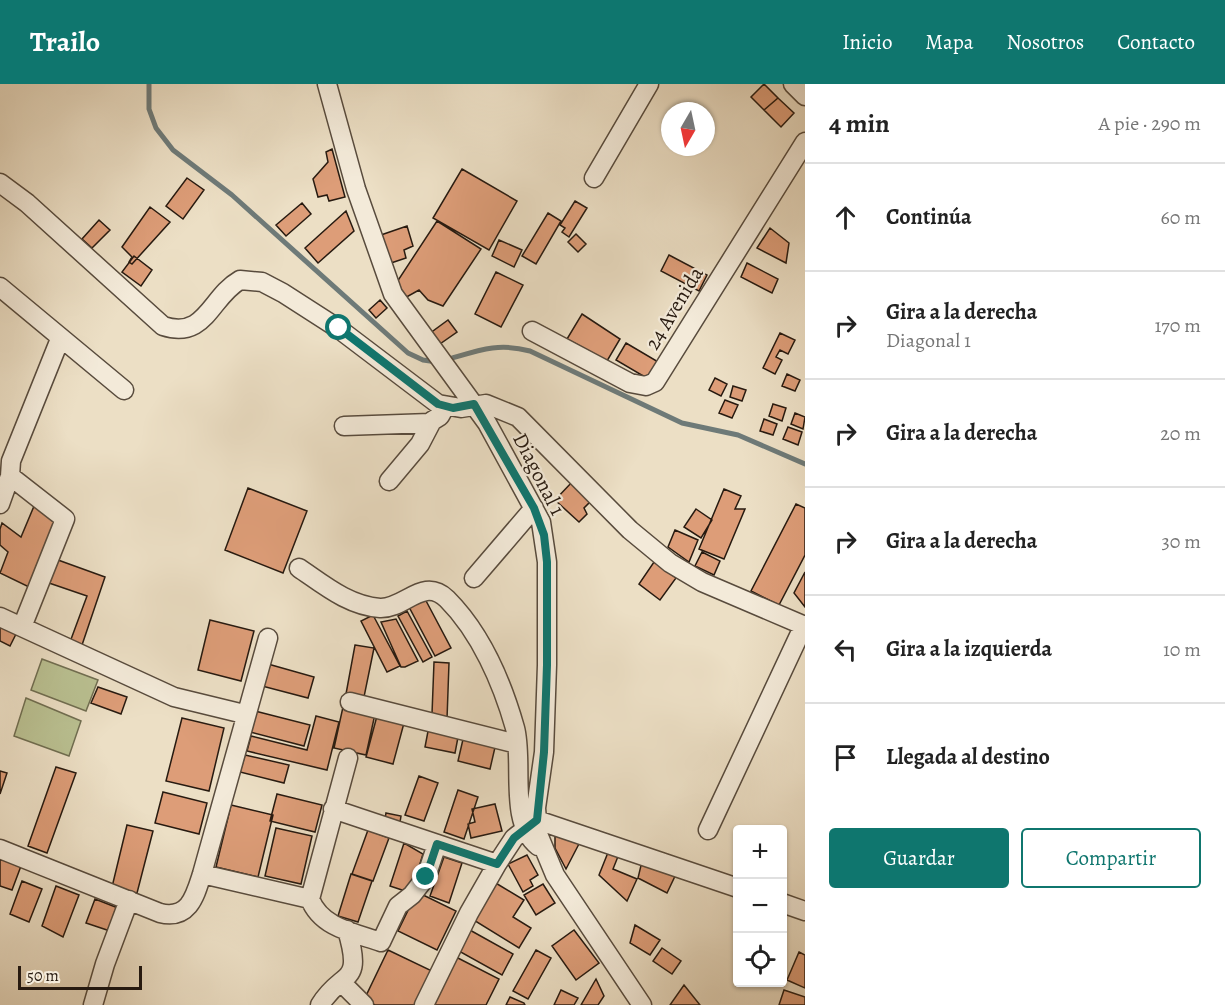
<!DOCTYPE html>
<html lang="es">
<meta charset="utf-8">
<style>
:root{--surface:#fff;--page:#f2f2f2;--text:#222;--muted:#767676;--line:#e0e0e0;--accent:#0f766e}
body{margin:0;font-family:Alegreya,serif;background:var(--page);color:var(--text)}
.controls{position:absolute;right:18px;bottom:18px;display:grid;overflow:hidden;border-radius:6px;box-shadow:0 2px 4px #0004}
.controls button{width:54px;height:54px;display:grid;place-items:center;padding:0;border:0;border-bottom:2px solid var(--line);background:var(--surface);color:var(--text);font:30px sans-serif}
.compass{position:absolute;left:661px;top:18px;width:54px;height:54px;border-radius:50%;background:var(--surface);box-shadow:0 2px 4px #0004;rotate:189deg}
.scale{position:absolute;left:18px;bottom:15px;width:124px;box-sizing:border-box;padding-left:6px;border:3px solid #271a10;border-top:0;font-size:16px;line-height:21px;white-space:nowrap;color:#271a10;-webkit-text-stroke:4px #f3ead9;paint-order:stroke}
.stop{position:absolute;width:18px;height:18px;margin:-14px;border:4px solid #0f766e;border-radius:50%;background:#fff}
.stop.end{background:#0f766e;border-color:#fff;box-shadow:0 2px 6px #0008}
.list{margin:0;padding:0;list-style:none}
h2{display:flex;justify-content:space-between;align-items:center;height:78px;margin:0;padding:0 24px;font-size:26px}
h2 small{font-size:20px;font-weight:400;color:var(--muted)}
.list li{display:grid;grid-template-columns:39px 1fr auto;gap:18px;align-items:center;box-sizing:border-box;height:108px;padding:0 24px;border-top:2px solid var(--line)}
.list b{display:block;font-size:22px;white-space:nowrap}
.list p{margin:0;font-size:20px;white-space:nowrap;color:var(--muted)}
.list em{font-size:20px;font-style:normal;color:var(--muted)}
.actions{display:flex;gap:12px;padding:18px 24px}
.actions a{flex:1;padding:14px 0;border:2px solid var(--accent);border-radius:6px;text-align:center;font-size:21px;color:var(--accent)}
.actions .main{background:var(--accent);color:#fff}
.icon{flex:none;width:33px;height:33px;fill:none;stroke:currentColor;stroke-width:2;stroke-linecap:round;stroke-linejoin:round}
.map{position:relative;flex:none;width:805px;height:921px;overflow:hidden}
header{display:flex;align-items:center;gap:36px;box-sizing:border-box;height:84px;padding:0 30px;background:var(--accent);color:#fff}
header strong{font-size:28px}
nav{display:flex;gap:33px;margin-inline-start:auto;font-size:21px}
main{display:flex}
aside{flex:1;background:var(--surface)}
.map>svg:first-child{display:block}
.green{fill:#bac192;stroke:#706e51;stroke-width:1.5}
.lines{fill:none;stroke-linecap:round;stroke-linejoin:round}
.stream{stroke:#6e7a78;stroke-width:5}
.building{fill:#dd9d78;stroke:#271a10;stroke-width:1.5}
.minor-casing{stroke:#584b3d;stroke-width:21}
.minor{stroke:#f3ead9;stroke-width:18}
.route{stroke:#0f766e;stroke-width:8}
.labels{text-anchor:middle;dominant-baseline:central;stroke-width:4.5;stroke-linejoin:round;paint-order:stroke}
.street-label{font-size:21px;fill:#271a10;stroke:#f3ead9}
</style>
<header>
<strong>Trailo</strong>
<nav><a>Inicio</a><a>Mapa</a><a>Nosotros</a><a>Contacto</a></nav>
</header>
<main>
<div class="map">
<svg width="805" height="921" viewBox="0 0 805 921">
<rect width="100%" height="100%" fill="#ecdfc5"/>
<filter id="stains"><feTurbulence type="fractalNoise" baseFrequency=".00333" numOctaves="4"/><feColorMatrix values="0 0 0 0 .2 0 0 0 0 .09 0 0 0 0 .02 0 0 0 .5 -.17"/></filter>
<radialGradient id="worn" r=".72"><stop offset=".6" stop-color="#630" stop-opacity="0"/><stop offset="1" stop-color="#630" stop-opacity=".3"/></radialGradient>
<!-- green -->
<path class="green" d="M42 575 98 596 86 627 31 606Z
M26 614 81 637 69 672 14 652Z"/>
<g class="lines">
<!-- stream -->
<path class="stream" d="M149 0V25L156 44 173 66 232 111 408 269 423 276 437 278
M446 276C477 267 497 258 530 267L682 339 738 351 805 380"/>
</g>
<!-- building -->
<path class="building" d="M764 0 778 14 764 26 751 13Z
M778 14 794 29 781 43 764 26Z
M332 65 345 113 329 117 327 111 318 113 313 95 328 78 326 68Z
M462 85 517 117 489 166 433 134Z
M187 94 204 106 183 135 166 122Z
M575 117 587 124 569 153 562 148 565 144 560 141Z
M302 119 311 130 286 152 276 141Z
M150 123 170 138 132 180 129 178 132 173 122 163Z
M346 127 354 147 318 179 305 164Z
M548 129 561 137 536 180 522 172Z
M99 136 110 146 92 164 82 155Z
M437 137 481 165 443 222 428 216 419 206 403 215 395 201Z
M407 142 413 162 404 166 406 174 388 180 378 152Z
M770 144 789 159 786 179 757 164Z
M576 150 586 160 578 168 568 158Z
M499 156 522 166 514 183 492 172Z
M669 171 707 191 699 207 661 187Z
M134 172 152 186 141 202 122 188Z
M747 179 778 195 772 209 741 193Z
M496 188 523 201 501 243 475 230Z
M380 216 387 224 376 234 369 226Z
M582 230 620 255 607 277 567 255Z
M448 236 457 248 437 262 429 250Z
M780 249 795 256 788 270 780 266 776 273 782 276 775 290 763 284Z
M626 259 660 279 650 296 616 276Z
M787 290 800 296 795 307 782 302Z
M715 294 727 300 721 312 709 306Z
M733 302 746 306 742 317 730 313Z
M725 316 738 321 732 334 719 329Z
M773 320 786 324 782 337 769 332Z
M795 329 805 333 803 345 791 340Z
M764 335 777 340 773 351 760 347Z
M788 343 802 348 798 361 783 355Z
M573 397 593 415 584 424 587 430 579 438 555 416Z
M248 404 307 427 283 489 225 466Z
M724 405 741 412 735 425H745L724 475 699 465Z
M37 415 60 436 29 503 0 489 8 468 0 461V445L2 439 21 453Z
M796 420 805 424V471L779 521 751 507Z
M696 425 712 436 701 454 684 443Z
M675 446 698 456 689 478 668 463Z
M702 468 720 477 714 491 695 482Z
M58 476 105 493 82 561 70 558 87 512 49 499Z
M654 478 676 494 660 516 639 500Z
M805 488V523L794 509Z
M424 513 451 564 435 572 408 521Z
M407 527 432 573 423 578 398 532Z
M373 531 400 582 387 588 361 537Z
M396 535 418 577 405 583H401L381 538Z
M210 536 254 547 241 597 198 586Z
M0 542 16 550 10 562 0 557Z
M355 561 374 564 364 613 346 610Z
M434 578 449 579 447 635 432 630Z
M268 580 314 593 308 614 262 602Z
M98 603 127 613 121 630 91 619Z
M343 623 375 630 366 671 334 664Z
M255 627 310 641 304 662 250 648Z
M316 632 339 638 327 686 247 667 251 652 307 666Z
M377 632 404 639 393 680 366 673Z
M182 634 224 644 209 707 166 697Z
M429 642 459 648 455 669 425 663Z
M464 651 496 659 490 685 458 677Z
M245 671 289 681 284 699 240 688Z
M56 683 76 689 47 769 28 762Z
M0 687 7 689 0 710Z
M419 692 438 699 424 737 405 731Z
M458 706 478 713 464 755 444 748Z
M163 708 207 719 199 750 155 739Z
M277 710 322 721 315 748 270 737Z
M495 720 502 747 471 754 468 740 475 738 472 725Z
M231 721 273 731 258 793 216 783Z
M386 729 401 732 400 738 385 735Z
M127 741 153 747 137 809 112 803Z
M276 744 312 752 301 800 265 792Z
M368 746 389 754 373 797 352 790Z
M555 747 581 756 566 785 555 764Z
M404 759 423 770 411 809 390 802Z
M609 766 619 770 613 785 637 795 627 817 599 791Z
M527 771 538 791 530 796 533 802 523 808 508 780Z
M444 773 462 779 449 819 430 812Z
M643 773 676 790 667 809 638 794Z
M0 775 21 782 12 806 0 802Z
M351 790 372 797 358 838 338 832Z
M22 797 42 805 29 838 10 830Z
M494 798 524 816 513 833 531 844 519 864 472 835Z
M543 800 555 819 536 831 524 811Z
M56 802 79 811 63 853 42 842Z
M417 808 456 827 437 866 398 847Z
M95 815 118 824 110 847 86 839Z
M635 841 660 856 650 871 630 859Z
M468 845 513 870 502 891 457 866Z
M574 846 599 879 576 896 552 862Z
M662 864 681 877 672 890 653 877Z
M388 866 432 887 416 921H375L364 916Z
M536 866 551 874 528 915 513 907Z
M799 868 805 871V904L787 896Z
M454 872 499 895 486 921H433Z
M596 895 604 912 598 921H581Z
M684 901 700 921H670Z
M561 906 578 914 574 921H554Z
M784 906 805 913V921H779Z
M510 913 524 919 525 921H506Z"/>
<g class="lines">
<!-- minor casing -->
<g class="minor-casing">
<path id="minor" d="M327 0 356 105 393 210 487 339 541 438 547 478V581L544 668 536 724 538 750 555 791 642 921
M793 0 805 12
M594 94 649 0
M0 99 27 119 163 242C206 256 210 213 240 196L262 198 283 209 339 245 438 320 461 324 486 320 518 333 630 446 670 479 702 498 805 542
M0 203 124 306
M532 247 630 299 646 302 655 298 805 58
M344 342 430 339
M10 392 65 435 22 543
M389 397 420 360 432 337 440 332 445 323
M0 420 10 392 11 377 60 255
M299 484C324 501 349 522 380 524 405 525 423 492 447 515 480 548 502 598 515 644 524 677 508 739 538 762
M474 494 534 424
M0 533 174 613 244 630
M350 618 517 660
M348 674 310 815C321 844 355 849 381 858L398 822 412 811 426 793 437 760
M333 725 497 780
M708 746 804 541
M0 765 160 829C189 836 195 812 202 790L268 554
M202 790 310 815
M782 819 805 827
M342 899 364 921
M93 921 105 880 129 816
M320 921C342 885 364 903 347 846
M424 921 469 829 497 780 514 754 537 736 738 804"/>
</g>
<!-- minor -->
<use href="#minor" class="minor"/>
</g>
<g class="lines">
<!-- route -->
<path class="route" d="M339 244 438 320 453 324 474 320 534 424 544 451 547 478V581L544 668 537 736 514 754 497 780 437 760 426 793"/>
</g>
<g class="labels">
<!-- street labels -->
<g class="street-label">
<text transform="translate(674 224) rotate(-59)">24 Avenida</text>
<text transform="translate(539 390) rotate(63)">Diagonal 1</text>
</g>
</g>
<rect width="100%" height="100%" filter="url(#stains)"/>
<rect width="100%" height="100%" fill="url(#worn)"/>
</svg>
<div class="controls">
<button>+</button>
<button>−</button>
<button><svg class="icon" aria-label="locate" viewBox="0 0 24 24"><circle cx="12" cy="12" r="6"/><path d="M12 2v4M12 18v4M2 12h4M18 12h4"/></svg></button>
</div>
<svg class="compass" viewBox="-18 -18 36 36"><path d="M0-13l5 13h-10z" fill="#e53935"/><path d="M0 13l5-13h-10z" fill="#767676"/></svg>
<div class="scale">50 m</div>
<div class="stop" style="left:339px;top:244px"></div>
<div class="stop end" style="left:426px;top:793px"></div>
</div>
<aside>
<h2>4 min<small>A pie · 290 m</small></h2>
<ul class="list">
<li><svg class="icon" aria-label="ahead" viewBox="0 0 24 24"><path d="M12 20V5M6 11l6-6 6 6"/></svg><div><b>Continúa</b></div><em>60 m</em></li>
<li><svg class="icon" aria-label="right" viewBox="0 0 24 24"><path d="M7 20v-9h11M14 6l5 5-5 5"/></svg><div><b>Gira a la derecha</b><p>Diagonal 1</p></div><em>170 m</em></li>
<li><svg class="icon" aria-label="right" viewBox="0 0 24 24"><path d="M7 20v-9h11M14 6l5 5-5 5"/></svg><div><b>Gira a la derecha</b></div><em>20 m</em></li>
<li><svg class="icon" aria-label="right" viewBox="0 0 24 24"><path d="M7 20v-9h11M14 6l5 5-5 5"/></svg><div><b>Gira a la derecha</b></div><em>30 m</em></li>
<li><svg class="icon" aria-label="left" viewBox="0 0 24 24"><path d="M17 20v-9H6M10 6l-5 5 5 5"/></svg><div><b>Gira a la izquierda</b></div><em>10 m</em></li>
<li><svg class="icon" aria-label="arrive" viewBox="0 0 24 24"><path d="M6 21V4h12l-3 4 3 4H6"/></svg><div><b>Llegada al destino</b></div></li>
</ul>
<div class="actions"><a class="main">Guardar</a><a>Compartir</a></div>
</aside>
</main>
